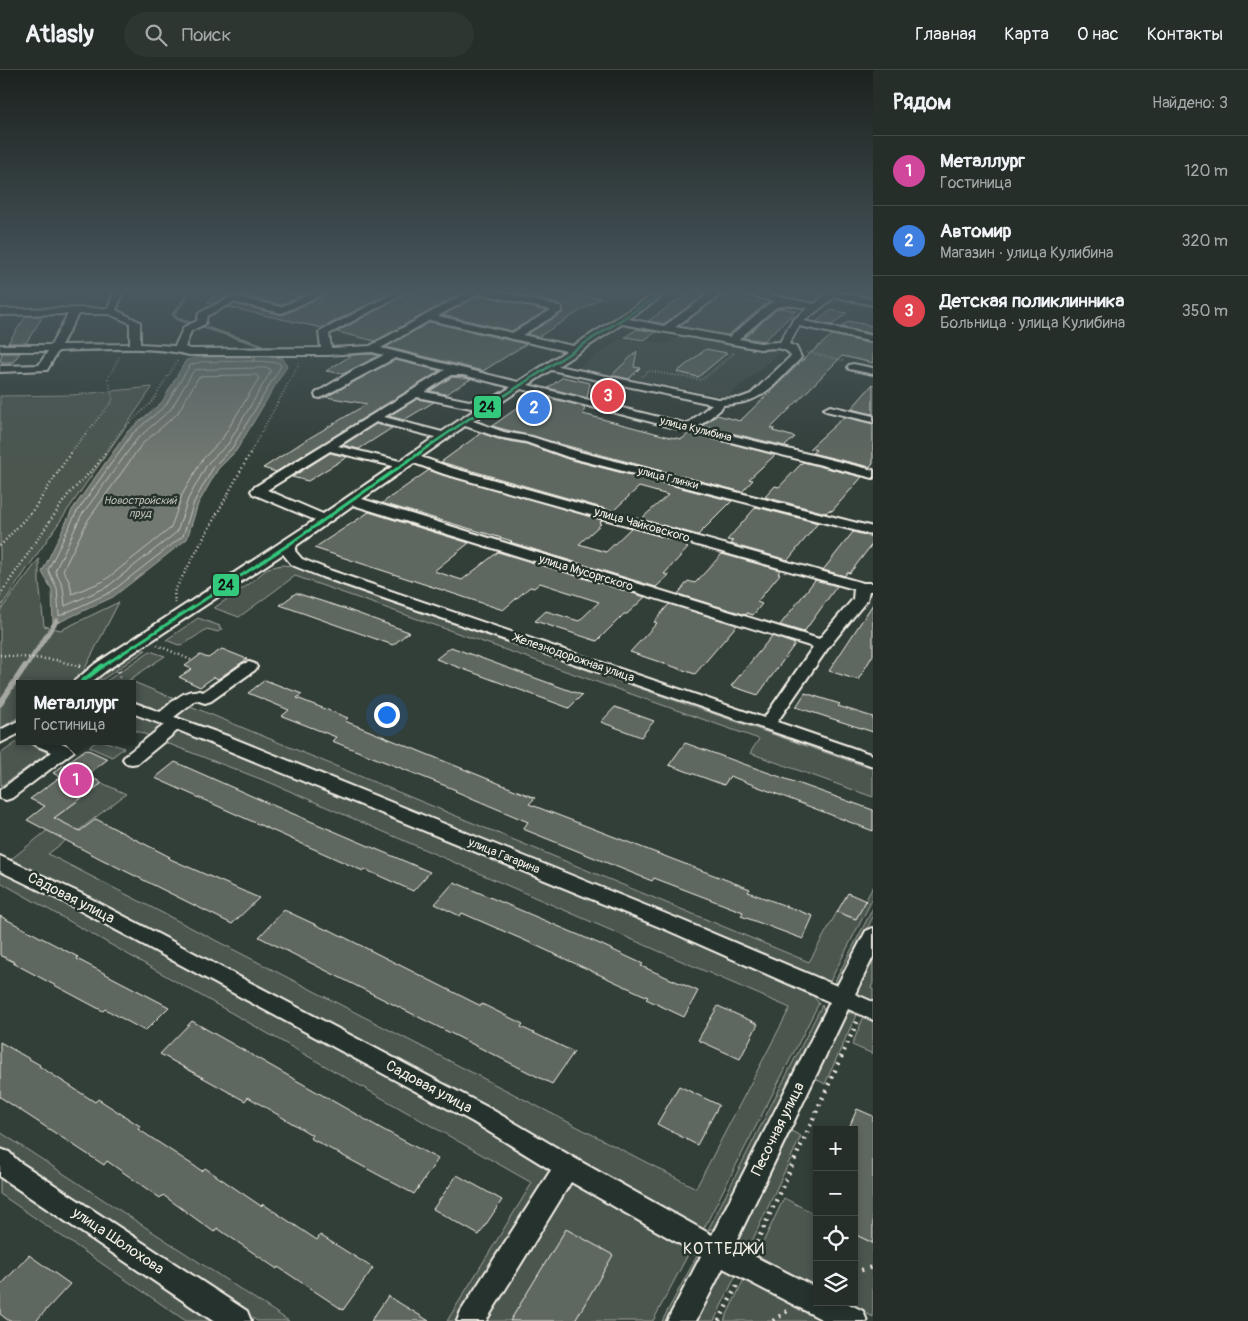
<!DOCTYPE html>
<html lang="ru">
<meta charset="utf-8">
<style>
:root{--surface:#262e2a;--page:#2e3632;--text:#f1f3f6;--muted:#a4a8a8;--line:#424a47;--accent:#bca0f2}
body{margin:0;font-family:Pangolin,sans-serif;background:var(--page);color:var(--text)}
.controls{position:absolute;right:15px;bottom:15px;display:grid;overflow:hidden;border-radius:0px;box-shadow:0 2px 8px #0003}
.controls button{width:45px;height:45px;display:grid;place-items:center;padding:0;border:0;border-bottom:1px solid var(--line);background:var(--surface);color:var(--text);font:25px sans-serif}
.you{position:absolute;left:386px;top:644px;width:18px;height:18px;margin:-12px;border:4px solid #fff;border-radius:50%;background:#1a73e8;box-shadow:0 0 0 8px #1a73e833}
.badge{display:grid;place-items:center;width:32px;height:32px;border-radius:50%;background:var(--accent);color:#fff;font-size:16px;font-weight:700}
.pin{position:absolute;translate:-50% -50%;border:2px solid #fff;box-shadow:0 1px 5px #0006}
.popup{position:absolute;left:16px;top:610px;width:120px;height:65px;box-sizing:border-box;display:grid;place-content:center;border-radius:0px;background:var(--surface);filter:drop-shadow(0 1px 4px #0005);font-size:16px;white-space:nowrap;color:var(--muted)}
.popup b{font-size:19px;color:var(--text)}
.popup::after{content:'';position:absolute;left:50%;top:100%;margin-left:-10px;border:10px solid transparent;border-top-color:var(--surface)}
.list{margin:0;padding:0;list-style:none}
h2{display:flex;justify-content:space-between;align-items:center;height:65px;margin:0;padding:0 20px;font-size:21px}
h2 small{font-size:16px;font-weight:400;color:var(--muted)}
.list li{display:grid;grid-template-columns:32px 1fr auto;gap:15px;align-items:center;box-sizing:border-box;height:70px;padding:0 20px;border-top:1px solid var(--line)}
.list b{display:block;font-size:19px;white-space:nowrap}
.list p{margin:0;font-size:16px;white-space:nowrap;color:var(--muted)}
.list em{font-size:16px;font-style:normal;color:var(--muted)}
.icon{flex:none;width:28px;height:28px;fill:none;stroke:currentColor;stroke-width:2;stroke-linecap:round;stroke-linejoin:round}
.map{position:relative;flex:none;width:873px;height:1251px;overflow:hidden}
header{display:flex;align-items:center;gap:30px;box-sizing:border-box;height:70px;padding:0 25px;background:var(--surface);border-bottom:1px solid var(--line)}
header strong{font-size:24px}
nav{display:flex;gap:28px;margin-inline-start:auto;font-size:18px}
.search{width:350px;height:45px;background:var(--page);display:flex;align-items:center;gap:12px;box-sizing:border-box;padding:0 18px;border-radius:28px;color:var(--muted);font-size:19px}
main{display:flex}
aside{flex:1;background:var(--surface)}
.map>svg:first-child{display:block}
.built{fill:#404b44}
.green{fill:#4c564f;stroke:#a0a49c}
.water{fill:#727972;stroke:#a6a9a1}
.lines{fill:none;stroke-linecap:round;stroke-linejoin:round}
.shore{stroke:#c0c1b9;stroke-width:1}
.stream-far2{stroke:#a6a9a1;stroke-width:3}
.stream-far1{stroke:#a6a9a1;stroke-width:4.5}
.stream{stroke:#a6a9a1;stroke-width:5.5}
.building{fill:#5f6861;stroke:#f4f1e8}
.minor-casing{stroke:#f4f1e8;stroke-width:4}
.path-far3{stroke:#f4f1e8;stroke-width:2;stroke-dasharray:0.5 2.5;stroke-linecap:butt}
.path-far2{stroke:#f4f1e8;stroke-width:2.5;stroke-dasharray:1 3;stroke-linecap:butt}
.path-far1{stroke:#f4f1e8;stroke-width:4;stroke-dasharray:1 4.5;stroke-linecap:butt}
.path{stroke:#f4f1e8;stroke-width:4.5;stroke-dasharray:2 5.5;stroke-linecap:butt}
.minor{fill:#26332d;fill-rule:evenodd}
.bus-1-far2-casing{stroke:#26332d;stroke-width:5}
.bus-1-far1-casing{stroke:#26332d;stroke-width:6}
.bus-1-casing{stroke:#26332d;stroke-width:8}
.bus-1-far2{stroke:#33ca7d;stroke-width:2.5}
.bus-1-far1{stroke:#33ca7d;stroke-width:3}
.bus-1{stroke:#33ca7d;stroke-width:4.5}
.labels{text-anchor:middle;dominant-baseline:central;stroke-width:5;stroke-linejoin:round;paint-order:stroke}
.far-street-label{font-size:11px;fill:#f4f1e8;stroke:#26332d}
.far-water-label{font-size:11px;font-style:italic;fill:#babbb3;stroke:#26332d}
.street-label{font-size:12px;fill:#f4f1e8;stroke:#26332d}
.near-street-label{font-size:15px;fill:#f4f1e8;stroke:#26332d}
.near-neighbourhood-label{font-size:16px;letter-spacing:1px;fill:#f4f1e8;stroke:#26332d}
.line-badge{stroke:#26332d;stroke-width:2}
.pale-badge-label{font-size:14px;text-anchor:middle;font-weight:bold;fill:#111}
</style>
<header>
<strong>Atlasly</strong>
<div class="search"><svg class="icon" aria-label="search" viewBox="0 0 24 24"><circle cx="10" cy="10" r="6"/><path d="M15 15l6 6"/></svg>Поиск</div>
<nav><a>Главная</a><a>Карта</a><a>О нас</a><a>Контакты</a></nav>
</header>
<main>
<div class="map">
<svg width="873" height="1251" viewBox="0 0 873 1251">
<rect width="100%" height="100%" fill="#323e38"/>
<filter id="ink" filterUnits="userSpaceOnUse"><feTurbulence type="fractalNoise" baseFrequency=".02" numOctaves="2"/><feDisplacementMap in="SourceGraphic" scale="10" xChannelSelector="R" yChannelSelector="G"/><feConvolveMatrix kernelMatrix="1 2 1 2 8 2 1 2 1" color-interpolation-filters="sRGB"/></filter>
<g filter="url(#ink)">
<!-- built -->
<path class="built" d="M682 264 781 282 727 327 578 298 622 268 667 274Z"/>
<!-- green -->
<path class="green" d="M721 226 765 234 726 266 677 257Z
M152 317V318L0 538V326L72 325Z
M39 489V512L44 556 61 560 119 532 82 604 68 614H20V646L0 659V541Z
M282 495 292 496 324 509 873 699V727L750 683 759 669 295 506 239 547 214 538 248 515 268 498Z
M198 548 220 556 219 558 222 559 218 562 207 559 181 576 166 570Z
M139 580H146L99 612 103 601Z
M150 581 165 586 129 610 177 630 160 642 132 631V614H102Z
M188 635 809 892 837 842 855 849 873 817V828L829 913 173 647Z
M132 643 161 654 162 657 154 668 132 659Z
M181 662 217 674 675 862 808 920 819 933 703 1160 690 1158 10 790 59 751 54 748 102 713 126 724 48 784 696 1118 790 938 271 713 161 671 172 663Z
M20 670 48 683 1 716 0 684Z
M97 671H103L124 678 112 687 89 677Z
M0 798 67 831 551 1094 554 1106 461 1251H447L532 1113 0 812Z
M873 838V847L840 912 834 913Z
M873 888V913L871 918 873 919V933L862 929 857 921Z
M822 935 825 943 716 1158 708 1160Z
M847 943H857L825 1014 816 1009Z
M864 946 873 950V984L852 975Z
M791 1061 801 1066 748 1180 738 1171Z
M0 1062 289 1251H257L18 1095 0 1077Z
M0 1104 217 1251H186L0 1124Z
M577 1112 692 1177 653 1251H482L568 1113Z
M784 1128 817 1145V1217L757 1185Z
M854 1164 873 1173V1247L845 1232H854Z
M698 1184 700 1190 668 1251H662Z
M722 1196 737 1203 714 1251H693Z
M745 1207 826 1251H724Z"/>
<!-- water -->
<path class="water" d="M257 286 283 288 287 296 236 381 218 399 198 434 187 469 113 527 53 555 52 520 42 502 72 440 128 361 162 332 186 290 200 287Z"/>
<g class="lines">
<!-- shore -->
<path class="shore" d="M257 291 279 293 281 296 232 378 214 396 194 432 183 466 111 522 59 546 57 518 48 500 76 443 132 364 166 335 190 295 201 292Z
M257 298H269L271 301 228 374 208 393 188 429 177 462 107 517 65 536 63 517 55 501 81 446 137 369 171 339 194 300Z
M256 305 259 308 222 369 202 390 182 425 171 458 104 511 72 524 70 513 63 500 88 450 142 374 177 344 198 308 202 306Z"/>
<!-- stream-far2 -->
<path class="stream-far2" d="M189 220 183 232 173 244 177 249 261 275 253 291"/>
<!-- stream-far1 -->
<path class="stream-far1" d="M25 598 57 550"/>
<!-- stream -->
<path class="stream" d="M0 634 25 596"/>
</g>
<!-- building -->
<path class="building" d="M222 220 255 225 265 220H277L302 225 281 235 233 224 213 234 207 232Z
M333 220H395L322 258 228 237 234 234 283 245 317 229 323 230V226Z
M412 220H451L463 223 375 271 337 262Z
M501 220H561L573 225 601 228 538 267 527 264 563 243V236Z
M692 220 705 225 664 254 648 251Z
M479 226H485L546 241 512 261 443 245Z
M781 238 796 241 764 271 744 268 777 239Z
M831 240 847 243 832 255 816 252Z
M26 246H43L26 273H8Z
M848 251 873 256V264L841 257Z
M430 252 526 274 483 301 386 277Z
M637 259 656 262 644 270 625 267Z
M832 265 873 274V293L842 286 771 358 775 359 773 361 795 367 785 376 702 356 717 345 740 351 808 285Z
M706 279 727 283 698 307 677 302Z
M637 281 634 297 640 298 629 309 612 305Z
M2 283H20L13 292H0Z
M372 284 379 286 343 304 326 301 352 285Z
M395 290 440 301 276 402 263 398 306 370 367 334 326 327Z
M452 307 471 309 446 324 430 321Z
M563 307 590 313 587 328 548 318Z
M603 313 620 317 609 328 591 324Z
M873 314V344L851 339Z
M538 325 585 337 583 344 670 367 682 369 689 363 775 385 749 409 753 410 742 422 492 356 527 331 530 332Z
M417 329 434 332 404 350 389 346Z
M844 347 873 354V394L870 397 812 383 816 380 810 378Z
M376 354 392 358 359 379 343 375Z
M481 363 498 369 526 374 568 389 732 431 698 465 641 449 668 425 639 417 613 441 441 392Z
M330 383 347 387 308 411 292 407Z
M803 392 862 407 832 441 829 440 826 443 765 427 775 416 779 417Z
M429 400 602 450 599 453 601 454 579 474 606 482 631 458 688 474 686 477 688 478 664 504 669 505 656 517 510 472 512 471 382 433Z
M756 437 818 453 788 490 731 474 733 471 727 470Z
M369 442 469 473 434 501 462 510 498 482 645 527 627 544H624L597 571 535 551 546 541 579 551 599 532 540 513 534 518 530 517 503 540 314 478Z
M853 462 873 467V473L850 503 847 502 845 506 823 500Z
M722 484 780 500 778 503 780 504 757 532 762 534 753 545 747 543 746 545 678 524 688 511 695 513Z
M815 510 837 516 804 562 780 555Z
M296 523 343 538 409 562 393 575 280 535Z
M669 534 737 555 695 604 630 582 657 553 654 552Z
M873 534V585L858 610 829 601Z
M772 566 795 574 758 625 731 616Z
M451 577 527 605 582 625 569 638 436 589Z
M222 579 247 589 218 609 214 607 200 617 179 607 192 599 185 596 200 585 208 588Z
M265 610 302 624 297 628 348 648 345 651 535 728 529 734 750 819 748 822 813 846 803 869 741 846 743 842 654 808 652 811 523 759 528 752 455 721 456 720 332 671 336 667 282 646 289 640 248 623Z
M805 623 840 634 838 636 873 647V662L796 637Z
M615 637 654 651 641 667 601 652Z
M685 673 873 740V761L730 706 724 715 669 695Z
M86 679 108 689 87 705 102 713 54 748 80 761 96 749 170 787 168 788 259 828 232 854 101 789 27 750 45 736 30 729 60 707 53 703Z
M175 692 263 731 430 802 413 821 364 799 363 801 155 708Z
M454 812 600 874 643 894 641 896 698 921 684 947 646 929 648 927 526 871 462 843 460 846 435 834Z
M848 823 866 831 856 849 837 842Z
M284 840 327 860 328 859 481 936 482 934 523 954 521 957 574 982 552 1014 259 867Z
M0 846 78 887 77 889 169 937 145 961 105 939 103 941 13 893 14 892 0 885Z
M718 936 758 954 740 989 698 970Z
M192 951 382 1059 438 1089 414 1124 310 1068 312 1065 248 1027 245 1031 160 984Z
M0 972 40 995 39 996 95 1032 98 1029 140 1056 138 1059 202 1101 205 1098 261 1136 263 1134 317 1170 320 1165 373 1198 343 1240 278 1197 277 1199 217 1158 214 1162 163 1125 160 1128 107 1091 104 1095 0 1027Z
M679 1016 719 1035 697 1075 657 1054Z
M857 1039 873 1046V1173L854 1164V1060H848Z
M457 1105 502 1130 479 1165 433 1139Z
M566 1159 613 1185 575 1251H510Z
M29 1185 70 1214 36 1251H9L0 1244V1216Z
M388 1226 429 1251H371Z"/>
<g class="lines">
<!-- minor casing -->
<g class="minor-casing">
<path id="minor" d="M115 220H124L116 240 140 252V274L175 276 184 257 197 251 199 243 233 226 281 237 319 220H331L282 243 234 232 207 246 205 254 191 261 185 277 190 279 321 278 319 263 321 261 399 220H410L329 264 331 278 370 276 471 220H492L562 237V241L522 265 573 276 661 220H671L629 249 664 256 709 224 697 220 720 221V225L675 257 729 267 770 233 776 232 730 220H748L814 234 825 225 808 220H827L873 229V235L835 227 804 251 873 266V272L799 256 789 274 796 277 801 287 800 289C772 316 764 333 723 335L720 340 698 357 873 400V408L521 319 473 351 504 362 532 367 576 381 873 457V465L568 387 526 372 498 367 465 356 421 387 452 398 863 513H873V521H869L867 530 828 578 777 652 873 685V696L322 507 292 495 283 484 107 600 89 614H71L95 594 315 450 253 424 251 421 253 418 445 300 395 288 320 328 316 327 315 325 316 323 354 300 384 285 372 282 327 285H189C148 275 100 280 58 281L47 300 0 302V296L39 295 48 281H0V275H51L68 244 0 245V239L108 238ZM480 223 551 240 512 263 438 246ZM788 235 808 238 793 250 780 272 760 273 739 269 776 237ZM78 244H109L130 253V274L61 275ZM430 250 566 281 518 312 381 278ZM622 254 760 279C771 279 785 275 791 286L751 324 740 328 718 329 558 296ZM551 300 712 334 687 354 528 315ZM451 305H463L511 317 484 334 425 322ZM417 327 476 339 442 362 384 347ZM376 352 435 367 400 391 338 376ZM330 381 393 396 323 444 267 420ZM414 393 444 404 854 519 853 529 819 569 362 429ZM353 435 813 577 764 648 332 501 302 489 295 481 297 475Z
M568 220H585C582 224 571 224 568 220Z
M853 294 873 298V304L849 299 848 297 849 295Z
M830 336 873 346V352L826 341 824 339Z
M249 592 255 594 257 597 255 600 211 631 205 633 196 630 174 647 230 667 681 850 837 916 866 861 873 858V887L855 924 873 932V950L848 939 734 1176 817 1218V1232H845L863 1241 867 1251H825L723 1198 696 1251H667L701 1186 571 1112 486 1251H457L461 1241 551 1100 473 1052 66 833 0 801V786L80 823 489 1038 576 1089 712 1165 830 932 667 860 178 660 138 693 132 694 126 693 123 689 126 685 164 655 132 643V632L160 642C173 632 186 616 203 622L243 594Z
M20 650V663L0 673V660Z
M33 671C46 671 65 669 74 681L12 728 6 730 0 728V720L52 682 35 675Z
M0 1079 9 1082 18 1091 247 1241 251 1251H213L0 1107Z"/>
</g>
<!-- path-far3 -->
<path class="path-far3" d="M807 282 845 291
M642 306 649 301 702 310 734 283H732
M70 383 113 330 108 308 120 286
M105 383 121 361 152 332 178 290
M250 383 300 292"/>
<!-- path-far2 -->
<path class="path-far2" d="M0 476 34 439 71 382
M0 525 67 426 97 395 106 382
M175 533 174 522 251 382
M157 575 191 590
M0 585 56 590 81 597"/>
<!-- path-far1 -->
<path class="path-far1" d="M79 596 81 597
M119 601 122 614"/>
<!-- path -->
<path class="path" d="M754 1179 858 950
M854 1202 873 1197
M719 1251 738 1213
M773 1251 790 1239"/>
<!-- minor -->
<use href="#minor" class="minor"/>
<!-- bus-1-far2 casing -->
<g class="bus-1-far2-casing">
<path id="bus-1-far2" d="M419 383 464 352 667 220"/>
</g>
<!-- bus-1-far1 casing -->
<g class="bus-1-far1-casing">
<path id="bus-1-far1" d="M100 598 291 473 421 382"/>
</g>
<!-- bus-1 casing -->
<g class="bus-1-casing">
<path id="bus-1" d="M79 614 102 596"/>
</g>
<!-- bus-1-far2 -->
<use href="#bus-1-far2" class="bus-1-far2"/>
<!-- bus-1-far1 -->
<use href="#bus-1-far1" class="bus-1-far1"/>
<!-- bus-1 -->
<use href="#bus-1" class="bus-1"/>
</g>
</g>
<!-- sky -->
<linearGradient id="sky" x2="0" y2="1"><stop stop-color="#1c221f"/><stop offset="0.56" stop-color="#49585e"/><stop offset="1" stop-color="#49585e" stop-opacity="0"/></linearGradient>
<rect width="873" height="395" fill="url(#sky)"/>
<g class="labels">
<!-- far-street labels -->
<g class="far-street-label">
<text transform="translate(696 359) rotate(14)">улица Кулибина</text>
<text transform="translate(668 408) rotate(14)">улица Глинки</text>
</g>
<!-- far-water labels -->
<g class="far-water-label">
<text x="140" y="430">Новостройский<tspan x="140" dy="13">пруд</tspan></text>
</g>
<!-- street labels -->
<g class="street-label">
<text transform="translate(642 455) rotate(16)">улица Чайковского</text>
<text transform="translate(586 503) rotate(17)">улица Мусоргского</text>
<text transform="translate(574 588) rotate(19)">Железнодорожная улица</text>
<text transform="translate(504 786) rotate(22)">улица Гагарина</text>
</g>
<!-- near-street labels -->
<g class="near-street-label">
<text transform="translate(71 828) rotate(27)">Садовая улица</text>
<text transform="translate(429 1017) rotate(28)">Садовая улица</text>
<text transform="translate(778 1059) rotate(-64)">Песочная улица</text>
<text transform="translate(118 1171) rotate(34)">улица Шолохова</text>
</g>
<!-- near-neighbourhood labels -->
<g class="near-neighbourhood-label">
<text x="724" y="1179">КОТТЕДЖИ</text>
</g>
</g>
<g class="line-badge">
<rect x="473" y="325" width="29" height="24" rx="5" fill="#33ca7d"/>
<rect x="212" y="503" width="28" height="24" rx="5" fill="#33ca7d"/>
</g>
<g class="pale-badge-label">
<text x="487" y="342">24</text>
<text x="226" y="520">24</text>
</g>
</svg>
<div class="controls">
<button>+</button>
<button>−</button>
<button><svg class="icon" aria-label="locate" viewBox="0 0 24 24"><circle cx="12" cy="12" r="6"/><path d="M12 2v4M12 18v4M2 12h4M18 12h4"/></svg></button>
<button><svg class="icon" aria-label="layers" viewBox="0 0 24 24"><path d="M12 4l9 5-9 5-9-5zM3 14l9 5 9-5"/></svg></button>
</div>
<div class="you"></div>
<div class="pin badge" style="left:76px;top:710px;background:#d1479c">1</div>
<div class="popup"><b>Металлург</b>Гостиница</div>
<div class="pin badge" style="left:534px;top:338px;background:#3f7fe0">2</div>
<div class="pin badge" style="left:608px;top:326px;background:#e0444e">3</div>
</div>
<aside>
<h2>Рядом<small>Найдено: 3</small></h2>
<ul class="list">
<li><span class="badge" style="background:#d1479c">1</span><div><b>Металлург</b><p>Гостиница</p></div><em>120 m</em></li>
<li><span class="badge" style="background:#3f7fe0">2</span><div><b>Автомир</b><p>Магазин · улица Кулибина</p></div><em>320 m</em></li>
<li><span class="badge" style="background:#e0444e">3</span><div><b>Детская поликлинника</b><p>Больница · улица Кулибина</p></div><em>350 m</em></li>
</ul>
</aside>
</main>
